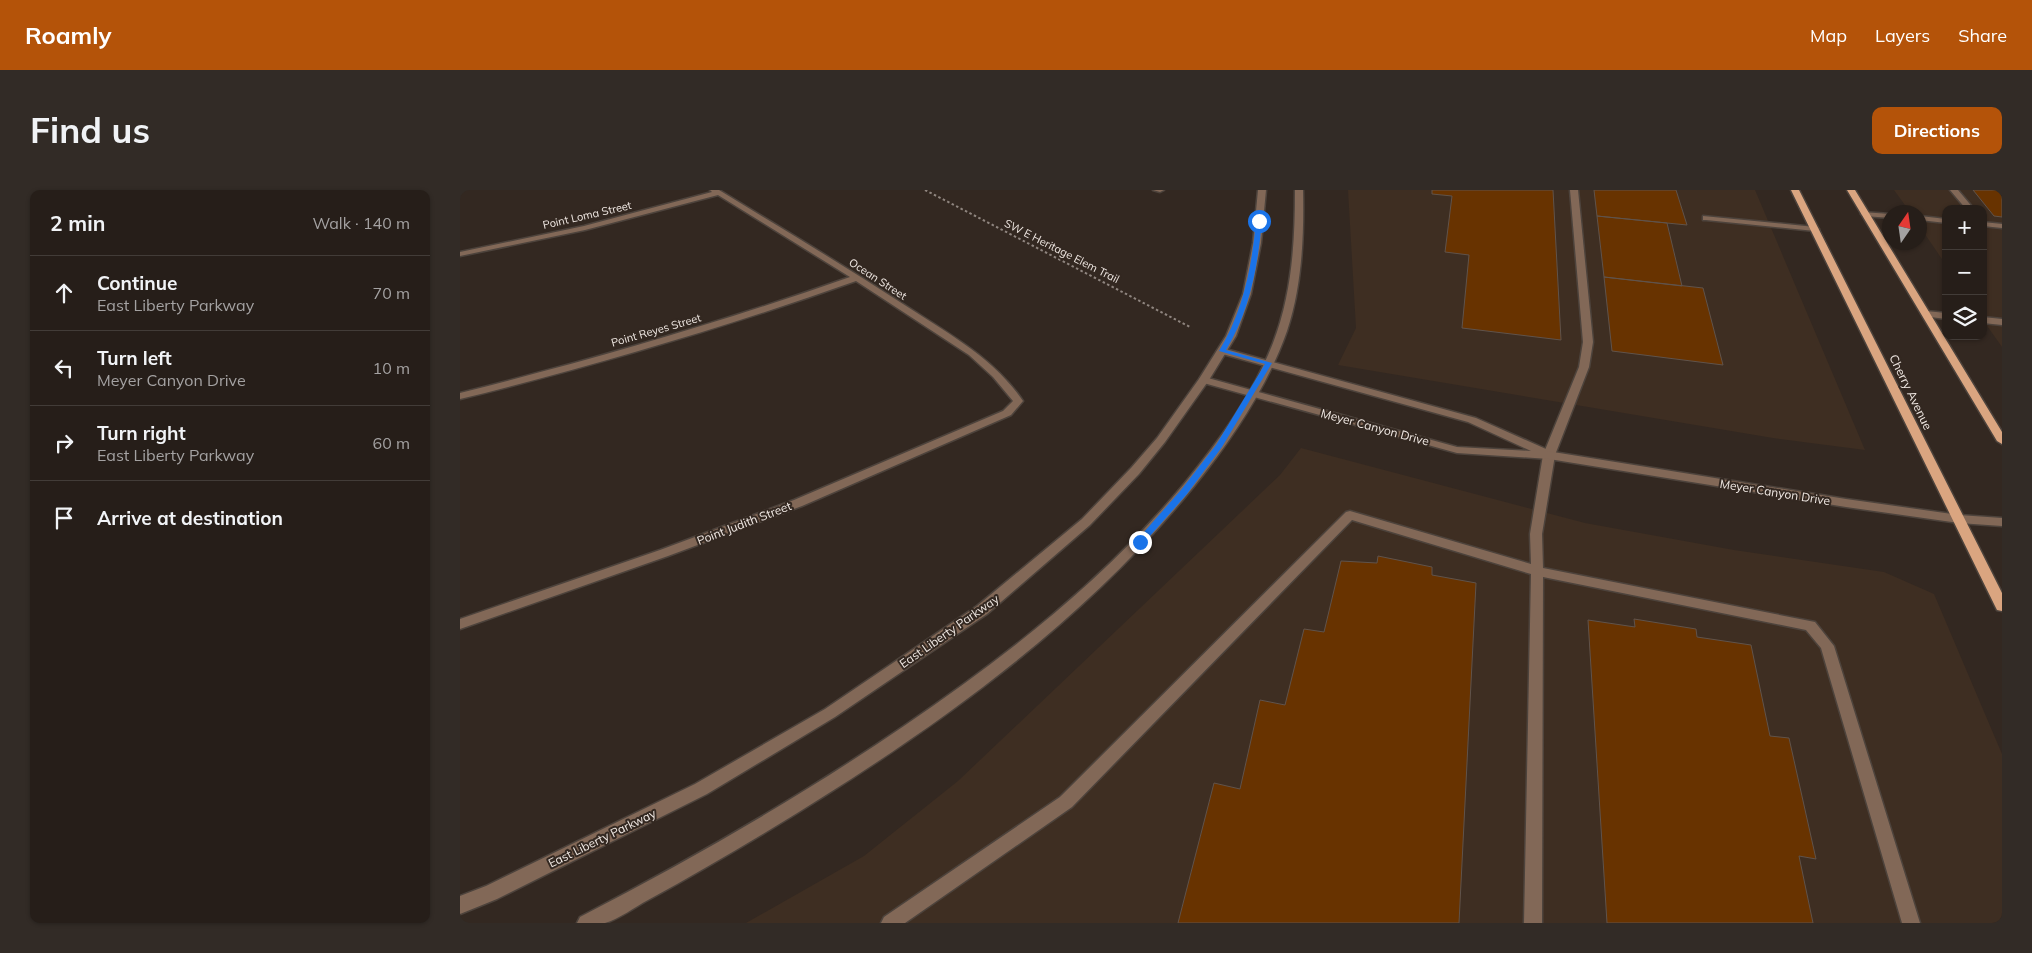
<!DOCTYPE html>
<meta charset="utf-8">
<style>
:root{--surface:#261e19;--page:#322b26;--text:#f1f3f6;--muted:#a4a2a2;--line:#423c38;--accent:#b45309}
body{margin:0;font-family:Mulish,sans-serif;background:var(--page);color:var(--text)}
.controls{position:absolute;right:15px;top:15px;display:grid;overflow:hidden;border-radius:10px;box-shadow:0 1px 4px #0004}
.controls button{width:45px;height:45px;display:grid;place-items:center;padding:0;border:0;border-bottom:1px solid var(--line);background:var(--surface);color:var(--text);font:25px sans-serif}
.compass{position:absolute;left:1422px;top:15px;width:45px;height:45px;border-radius:50%;background:var(--surface);box-shadow:0 1px 4px #0004;rotate:13deg}
.stop{position:absolute;width:15px;height:15px;margin:-11px;border:4px solid #1a73e8;border-radius:50%;background:#fff}
.stop.end{background:#1a73e8;border-color:#fff;box-shadow:0 1px 5px #0008}
.list{margin:0;padding:0;list-style:none}
h2{display:flex;justify-content:space-between;align-items:center;height:65px;margin:0;padding:0 20px;font-size:21px}
h2 small{font-size:16px;font-weight:400;color:var(--muted)}
.list li{display:grid;grid-template-columns:32px 1fr auto;gap:15px;align-items:center;box-sizing:border-box;height:75px;padding:0 20px;border-top:1px solid var(--line)}
.list b{display:block;font-size:19px;white-space:nowrap}
.list p{margin:0;font-size:16px;white-space:nowrap;color:var(--muted)}
.list em{font-size:16px;font-style:normal;color:var(--muted)}
.icon{flex:none;width:28px;height:28px;fill:none;stroke:currentColor;stroke-width:2;stroke-linecap:round;stroke-linejoin:round}
.map{position:relative;flex:none;width:1542px;height:733px;overflow:hidden;border-radius:10px}
header{display:flex;align-items:center;gap:30px;box-sizing:border-box;height:70px;padding:0 25px;background:var(--accent);color:#fff}
header strong{font-size:24px}
nav{display:flex;gap:28px;margin-inline-start:auto;font-size:18px}
.intro{display:flex;align-items:center;justify-content:space-between;box-sizing:border-box;height:120px;padding:0 30px}
h1{margin:0;font-size:35px}
.button{padding:12px 22px;border-radius:10px;background:var(--accent);color:#fff;font-size:18px;font-weight:700}
main{display:flex;gap:30px;padding:0 30px}
aside{flex:1;background:var(--surface);border-radius:10px;box-shadow:0 1px 4px #0004}
.map>svg:first-child{display:block}
.built{fill:#3e2e22}
.building{fill:#683300;stroke:#60534b}
.lines{fill:none;stroke-linecap:round;stroke-linejoin:round}
.service-casing{stroke:#4d433c;stroke-width:3}
.minor-casing{stroke:#4d433c;stroke-width:3}
.tertiary-casing{stroke:#4d433c;stroke-width:3}
.primary-casing{stroke:#4d433c;stroke-width:3}
.path{stroke:#8f857f;stroke-width:2;stroke-dasharray:2.5 2.5;stroke-linecap:butt}
.service{fill:#826857;fill-rule:evenodd}
.minor{fill:#826857;fill-rule:evenodd}
.tertiary{fill:#826857;fill-rule:evenodd}
.primary{fill:#daa580;fill-rule:evenodd}
.route{fill:#1a73e8}
.labels{text-anchor:middle;dominant-baseline:central;stroke-width:4;stroke-linejoin:round;paint-order:stroke}
.far-street-label{font-size:11px;fill:#f0e8e3;stroke:#332821}
.street-label{font-size:12px;fill:#f0e8e3;stroke:#332821}
</style>
<header>
<strong>Roamly</strong>
<nav><a>Map</a><a>Layers</a><a>Share</a></nav>
</header>
<div class="intro"><h1>Find us</h1><a class="button">Directions</a></div>
<main>
<aside>
<h2>2 min<small>Walk · 140 m</small></h2>
<ul class="list">
<li><svg class="icon" aria-label="ahead" viewBox="0 0 24 24"><path d="M12 20V5M6 11l6-6 6 6"/></svg><div><b>Continue</b><p>East Liberty Parkway</p></div><em>70 m</em></li>
<li><svg class="icon" aria-label="left" viewBox="0 0 24 24"><path d="M17 20v-9H6M10 6l-5 5 5 5"/></svg><div><b>Turn left</b><p>Meyer Canyon Drive</p></div><em>10 m</em></li>
<li><svg class="icon" aria-label="right" viewBox="0 0 24 24"><path d="M7 20v-9h11M14 6l5 5-5 5"/></svg><div><b>Turn right</b><p>East Liberty Parkway</p></div><em>60 m</em></li>
<li><svg class="icon" aria-label="arrive" viewBox="0 0 24 24"><path d="M6 21V4h12l-3 4 3 4H6"/></svg><div><b>Arrive at destination</b></div></li>
</ul>
</aside>
<div class="map">
<svg width="1542" height="733" viewBox="0 0 1542 733">
<rect width="100%" height="100%" fill="#332821"/>
<!-- built -->
<path class="built" d="M888 0H1295L1405 260 1313 248 878 175 896 138Z
M1434 0H1542V157L1523 130V19H1486V75L1460 37V22H1450Z
M841 258 1125 333 1274 360 1424 382 1474 404 1542 564V733H286L404 666 498 591 820 285Z"/>
<!-- building -->
<path class="building" d="M972 0H1093L1101 150 1002 138 1009 65 985 62 992 6 972 4Z
M1134 0H1216L1227 35 1137 26Z
M1513 0H1542V27L1534 26Z
M1137 26 1207 33 1222 96 1144 87Z
M1144 87 1243 98 1263 175 1152 161Z
M918 366 972 377V385L1016 393 999 733H718L754 593 780 599 800 510 825 515 844 439 864 442 881 371 917 373Z
M1174 429 1236 439 1237 447 1291 455 1310 546 1329 548 1356 669 1339 666 1353 733H1147L1128 430 1175 437Z"/>
<g class="lines">
<!-- service casing -->
<g class="service-casing">
<path id="service" d="M1110 0H1118L1133 152 1129 177 1095 265 1082 344 1083 378 1355 432 1374 456 1460 733H1442L1361 458 1346 440 1083 387 1082 733H1064L1071 384 892 330 612 617 445 733H421L424 727 600 607 886 322 890 321 1071 374 1070 344 1083 265 1119 177 1123 152Z
M1490 0H1498L1514 19H1506Z
M1402 22 1430 24V28L1405 26 1401 24Z
M1243 26 1355 37 1359 39 1355 41 1246 30H1243Z
M1460 26 1486 29V33L1460 30Z
M1523 32 1542 34V38L1523 36Z
M1466 121 1486 123V129L1463 126V122Z
M1523 127 1542 129V135L1523 133Z"/>
</g>
<!-- minor casing -->
<g class="minor-casing">
<path id="minor" d="M250 0H259C321 38 383 75 443 114 487 143 533 167 563 211L551 225 342 316 208 366 0 439V429L200 360 334 310 543 221 553 211 533 187 509 165 396 91C266 137 134 176 0 209V203C132 170 262 132 390 87L258 5 125 40 0 66V62L124 36 252 2Z
M693 0H704L700 2Z
M762 158 1016 228 1086 259 1087 261 1386 309 1499 325 1542 328V336L1499 333 1386 317 1089 269 997 263 740 192 739 190 740 188H748L997 257 1071 261 1008 232 759 163 757 161Z"/>
</g>
<!-- tertiary casing -->
<g class="tertiary-casing">
<path id="tertiary" d="M798 0H806L801 53 791 104 776 146 749 190 705 252 679 284 630 335 527 424 375 527 247 604 37 709 0 724V706L26 696 235 594 365 519 517 416 622 329 671 278 697 248 739 189 766 146 783 104 793 53Z
M835 0H843C844 47 842 96 827 141 807 198 772 249 735 295 620 438 466 545 311 639 271 663 230 687 188 710 175 717 159 729 145 733 137 733 125 733 117 733L120 727C232 669 340 607 444 536 546 467 645 389 724 294 759 251 793 205 813 153 832 104 835 52 835 0Z"/>
</g>
<!-- primary casing -->
<g class="primary-casing">
<path id="primary" d="M1331 0H1339L1542 403V421L1537 420 1535 416Z
M1387 0H1395L1542 242V254L1537 251Z"/>
</g>
<!-- path -->
<path class="path" d="M465 0 730 137"/>
<!-- service -->
<use href="#service" class="service"/>
<!-- minor -->
<use href="#minor" class="minor"/>
<!-- tertiary -->
<use href="#tertiary" class="tertiary"/>
<!-- primary -->
<use href="#primary" class="primary"/>
</g>
<!-- route -->
<path class="route" d="M799 29 802 31C798 75 790 121 766 160L812 173 762 257 727 304 683 354H677V350L721 300 756 255 805 174 759 161C783 122 792 76 796 31Z"/>
<g class="labels">
<!-- far-street labels -->
<g class="far-street-label">
<text transform="translate(127 25) rotate(-13)">Point Loma Street</text>
<text transform="translate(602 61) rotate(27)">SW E Heritage Elem Trail</text>
<text transform="translate(418 89) rotate(33)">Ocean Street</text>
<text transform="translate(196 140) rotate(-16)">Point Reyes Street</text>
</g>
<!-- street labels -->
<g class="street-label">
<text transform="translate(1451 202) rotate(64)">Cherry Avenue</text>
<text transform="translate(915 237) rotate(15)">Meyer Canyon Drive</text>
<text transform="translate(1315 302) rotate(9)">Meyer Canyon Drive</text>
<text transform="translate(284 333) rotate(-21)">Point Judith Street</text>
<text transform="translate(489 441) rotate(-35)">East Liberty Parkway</text>
<text transform="translate(142 648) rotate(-26)">East Liberty Parkway</text>
</g>
</g>
</svg>
<div class="controls">
<button>+</button>
<button>−</button>
<button><svg class="icon" aria-label="layers" viewBox="0 0 24 24"><path d="M12 4l9 5-9 5-9-5zM3 14l9 5 9-5"/></svg></button>
</div>
<svg class="compass" viewBox="-18 -18 36 36"><path d="M0-13l5 13h-10z" fill="#e53935"/><path d="M0 13l5-13h-10z" fill="#a4a2a2"/></svg>
<div class="stop" style="left:799px;top:31px"></div>
<div class="stop end" style="left:680px;top:352px"></div>
</div>
</main>
